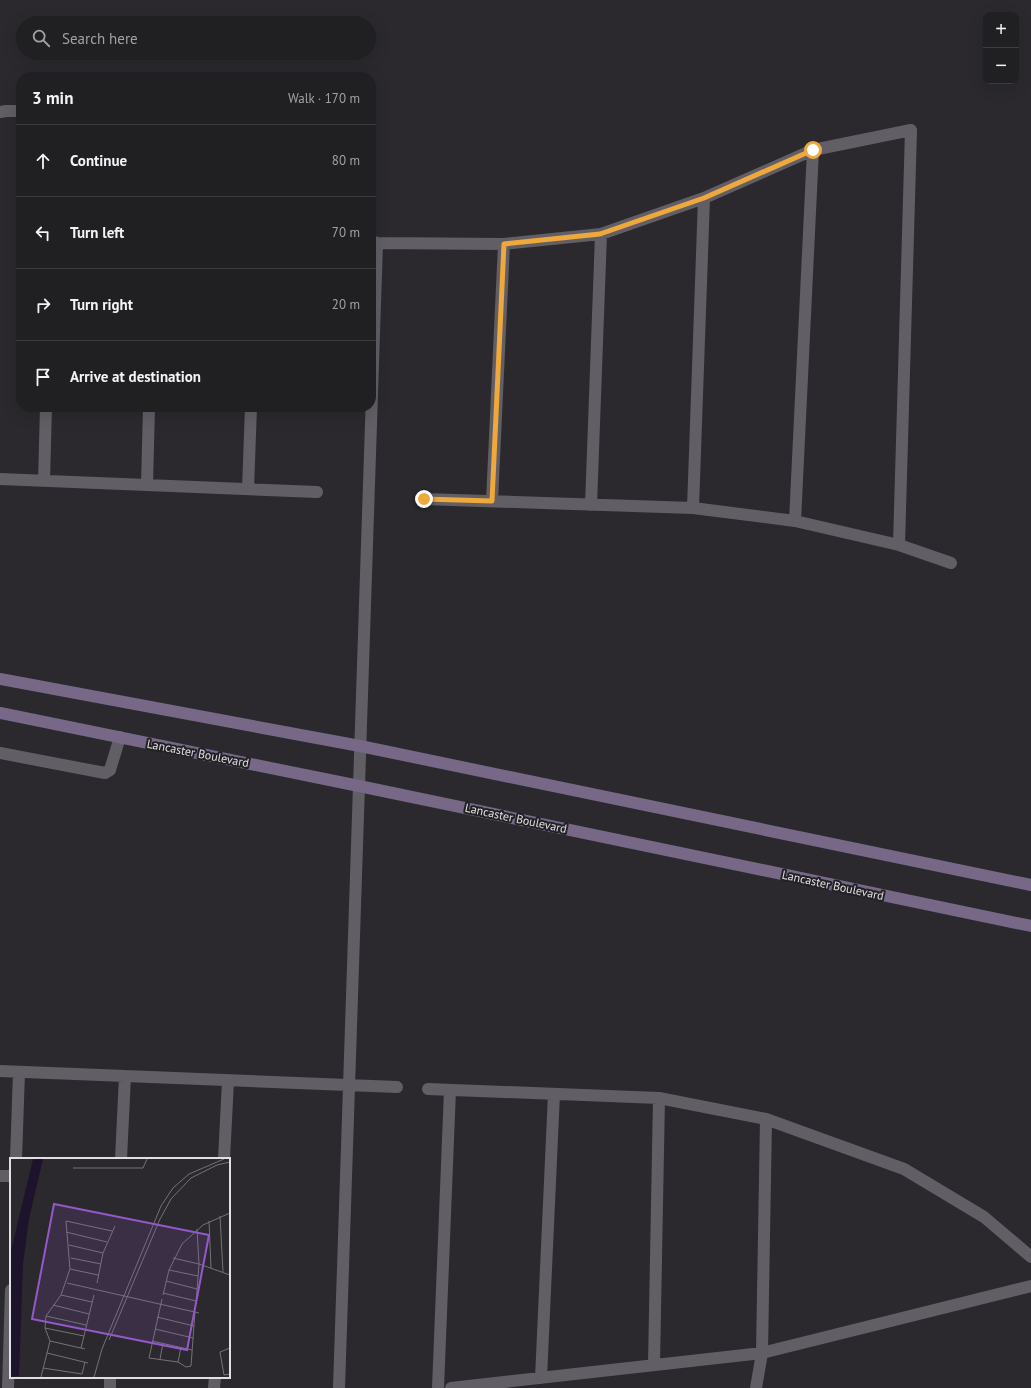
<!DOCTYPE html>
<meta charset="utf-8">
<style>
:root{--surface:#201f22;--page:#2d2c2f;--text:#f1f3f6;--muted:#a2a2a5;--line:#3d3d40}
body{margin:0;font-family:"PT Sans",sans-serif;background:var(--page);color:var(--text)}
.controls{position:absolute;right:12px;top:12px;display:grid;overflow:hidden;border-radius:8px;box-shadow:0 4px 16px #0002}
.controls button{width:36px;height:36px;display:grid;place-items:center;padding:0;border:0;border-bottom:1px solid var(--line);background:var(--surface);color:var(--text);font:20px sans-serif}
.stop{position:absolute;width:12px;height:12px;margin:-9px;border:3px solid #eea83c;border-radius:50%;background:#fff}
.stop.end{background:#eea83c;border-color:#fff;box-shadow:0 1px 4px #0008}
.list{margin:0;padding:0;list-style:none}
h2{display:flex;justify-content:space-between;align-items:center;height:52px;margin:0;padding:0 16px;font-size:17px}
h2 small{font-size:13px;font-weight:400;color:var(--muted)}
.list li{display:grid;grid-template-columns:26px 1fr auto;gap:12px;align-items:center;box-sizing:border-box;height:72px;padding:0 16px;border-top:1px solid var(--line)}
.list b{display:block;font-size:15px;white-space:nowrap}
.list em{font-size:13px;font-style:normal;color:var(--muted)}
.icon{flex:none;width:22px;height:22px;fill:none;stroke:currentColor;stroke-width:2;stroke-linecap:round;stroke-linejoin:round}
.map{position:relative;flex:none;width:1031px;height:1388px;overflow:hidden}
.search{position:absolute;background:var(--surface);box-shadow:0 4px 16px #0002;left:16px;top:16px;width:360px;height:44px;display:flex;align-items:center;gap:10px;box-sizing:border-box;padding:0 14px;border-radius:22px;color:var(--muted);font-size:15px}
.panel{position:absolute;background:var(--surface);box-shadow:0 4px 16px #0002;left:16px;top:72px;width:360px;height:340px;border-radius:16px}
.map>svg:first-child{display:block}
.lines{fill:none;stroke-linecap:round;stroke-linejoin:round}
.lane{stroke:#615f65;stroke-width:12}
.street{stroke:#615f65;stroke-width:12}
.secondary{stroke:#776888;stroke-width:12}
.route{stroke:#eea83c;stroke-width:5}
.labels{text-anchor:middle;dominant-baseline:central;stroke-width:4;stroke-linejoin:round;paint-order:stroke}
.street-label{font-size:12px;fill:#e0dfe2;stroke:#222025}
.inset-road{fill:none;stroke:#737276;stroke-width:1}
.view{fill:#9459c8;fill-opacity:0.15;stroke:#9459c8;stroke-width:2}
.inset-edge{fill:none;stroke:#e0dfe2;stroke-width:2}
</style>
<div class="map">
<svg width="1031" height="1388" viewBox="0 0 1031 1388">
<rect width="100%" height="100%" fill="#2b292e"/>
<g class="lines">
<!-- lane -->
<path class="lane" d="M0 753 105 773 110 770 120 737"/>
<!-- street -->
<path class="street" d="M0 112 6 111H21
M371 241 377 243 504 244 601 234 704 198 813 150 911 130 899 545
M0 479 317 492
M44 481 46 407
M147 485 149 407
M248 489 251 407
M424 499 693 508 795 521 899 545 951 563
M492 501 504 244
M591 505 601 234
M693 508 704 198
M795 521 813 150
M0 1071 397 1087
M428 1089 659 1098 766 1119 904 1169 984 1217 1031 1257
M16 1159 19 1072
M121 1159 125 1076
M224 1159 228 1081
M0 1176H11
M654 1365 659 1098
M541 1378 554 1094
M8 1388 11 1290
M110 1388V1377
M214 1388 215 1377
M339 1388 377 243
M438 1388 450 1090
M451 1388 762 1353 1031 1286
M756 1388 762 1353 766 1119"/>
<!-- secondary -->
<path class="secondary" d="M0 679 360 746 1031 885
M0 713 359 786 1031 926"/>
</g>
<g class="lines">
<!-- route -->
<path class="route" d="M424 499 492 501 504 244 600 234 704 198 813 150"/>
</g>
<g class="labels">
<!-- street labels -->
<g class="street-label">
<text transform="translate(198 753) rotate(11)">Lancaster Boulevard</text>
<text transform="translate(516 818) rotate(12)">Lancaster Boulevard</text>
<text transform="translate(833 885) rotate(12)">Lancaster Boulevard</text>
</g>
</g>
<!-- overview -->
<g transform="translate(10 1158)">
<rect width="220" height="220" fill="#2b292e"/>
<path d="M23 1H33L19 61 13 106 9 218 0 219V97Z" fill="#1e132c"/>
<path class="inset-road" d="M63 10H133L137 1M210 58 213 114M199 63 201 110M56 74 97 84M59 87 93 95M61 100 91 106M163 100 189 106 220 117M60 111 88 117M159 112 188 118M156 123 187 131M57 125 189 155M87 125 93 95 105 68M153 135 186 143M51 137 82 144M153 137 159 112 172 86 193 67 220 55M152 141 139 200 168 204 176 209 181 208 185 154M186 146 189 106 187 71M43 147 79 156M36 158 76 167M147 159 184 168M35 170 74 178M145 171 183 180M99 182 150 61 161 41 181 20 207 7 220 4M40 183 75 191M142 183 182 192M71 190 84 137M220 190 210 194 214 217 220 216M37 195 78 205M150 201 153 185M168 204 171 189M33 210 72 216 75 204M31 219 40 183 35 170 36 158 51 137 60 111 56 63 102 73M84 219 92 191 151 48 163 30 179 16 214 1"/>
<path class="view" d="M44 46 199 77 177 192 22 161Z"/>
<rect width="220" height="220" class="inset-edge"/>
</g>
</svg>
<div class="controls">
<button>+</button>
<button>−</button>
</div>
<div class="stop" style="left:813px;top:150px"></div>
<div class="stop end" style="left:424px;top:499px"></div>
<div class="search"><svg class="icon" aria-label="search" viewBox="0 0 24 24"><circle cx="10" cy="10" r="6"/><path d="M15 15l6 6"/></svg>Search here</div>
<section class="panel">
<h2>3 min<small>Walk · 170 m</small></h2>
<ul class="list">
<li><svg class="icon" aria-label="ahead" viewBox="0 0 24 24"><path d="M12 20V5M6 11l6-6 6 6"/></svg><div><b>Continue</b></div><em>80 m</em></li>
<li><svg class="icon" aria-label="left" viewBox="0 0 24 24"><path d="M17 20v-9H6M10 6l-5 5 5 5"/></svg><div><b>Turn left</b></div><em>70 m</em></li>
<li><svg class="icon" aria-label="right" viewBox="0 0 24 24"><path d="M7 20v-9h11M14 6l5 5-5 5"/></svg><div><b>Turn right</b></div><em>20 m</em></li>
<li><svg class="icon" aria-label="arrive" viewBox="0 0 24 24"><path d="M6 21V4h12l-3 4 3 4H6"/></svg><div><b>Arrive at destination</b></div></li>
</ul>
</section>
</div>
